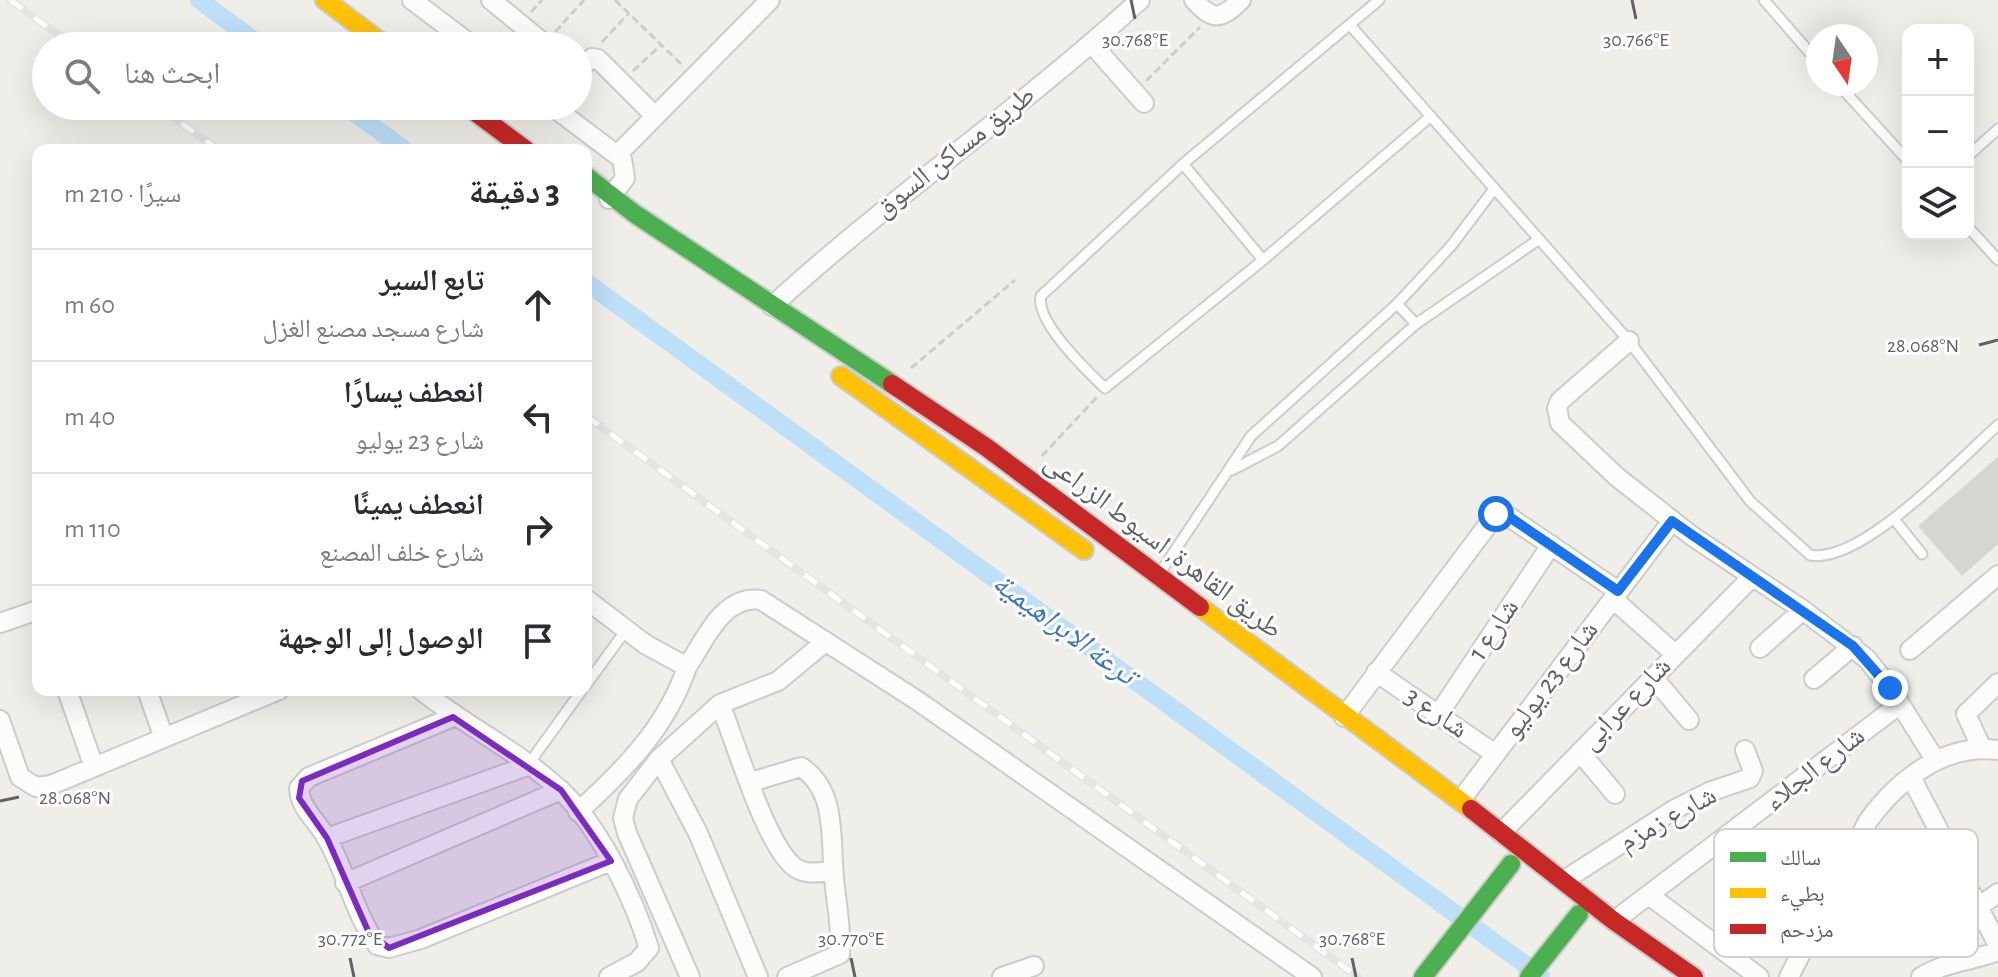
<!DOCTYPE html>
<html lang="ar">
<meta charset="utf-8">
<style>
:root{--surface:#fff;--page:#f7f7f7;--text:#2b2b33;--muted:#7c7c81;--line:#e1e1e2}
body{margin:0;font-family:"Alegreya Sans","Noto Naskh Arabic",sans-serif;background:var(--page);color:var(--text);direction:rtl}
.controls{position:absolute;right:24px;top:24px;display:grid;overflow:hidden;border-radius:16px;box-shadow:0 8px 32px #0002}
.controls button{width:72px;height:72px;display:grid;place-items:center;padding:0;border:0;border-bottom:2px solid var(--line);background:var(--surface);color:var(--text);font:40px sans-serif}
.compass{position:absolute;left:1806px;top:24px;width:72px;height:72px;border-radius:50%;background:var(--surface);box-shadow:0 8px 32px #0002;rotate:167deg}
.stop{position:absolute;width:24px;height:24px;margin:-18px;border:6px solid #1a73e8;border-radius:50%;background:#fff}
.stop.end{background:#1a73e8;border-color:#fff;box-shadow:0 2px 8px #0008}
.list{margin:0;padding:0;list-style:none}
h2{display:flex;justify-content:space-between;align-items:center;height:104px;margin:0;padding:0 32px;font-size:34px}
h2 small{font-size:26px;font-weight:400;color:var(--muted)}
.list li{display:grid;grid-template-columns:52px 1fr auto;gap:24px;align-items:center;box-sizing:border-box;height:112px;padding:0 32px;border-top:2px solid var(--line)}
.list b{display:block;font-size:30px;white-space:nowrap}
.list p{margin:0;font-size:26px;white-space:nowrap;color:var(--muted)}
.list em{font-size:26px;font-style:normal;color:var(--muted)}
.icon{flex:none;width:44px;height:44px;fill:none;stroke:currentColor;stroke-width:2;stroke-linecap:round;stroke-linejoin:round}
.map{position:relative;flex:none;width:1998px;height:977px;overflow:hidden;direction:ltr}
.search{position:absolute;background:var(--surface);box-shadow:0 8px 32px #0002;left:32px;top:32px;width:560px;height:88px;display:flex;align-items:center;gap:20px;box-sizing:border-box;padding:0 28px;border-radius:44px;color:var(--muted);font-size:30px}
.panel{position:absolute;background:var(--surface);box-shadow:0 8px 32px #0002;left:32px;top:144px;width:560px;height:552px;border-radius:16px;direction:rtl}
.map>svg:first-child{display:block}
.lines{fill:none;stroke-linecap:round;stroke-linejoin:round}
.canal{stroke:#bedff8;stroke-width:18}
.building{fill:#d5d5d2}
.lane-casing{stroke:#cccccb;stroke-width:13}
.street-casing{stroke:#cccccb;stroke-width:22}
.fast-casing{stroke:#cbcbca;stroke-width:22}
.slow-casing{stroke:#cbcbca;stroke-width:22}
.jam-casing{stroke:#cbcbca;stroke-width:22}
.path{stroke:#cacfcb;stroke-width:3;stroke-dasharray:8 4;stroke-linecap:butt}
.lane{stroke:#fdfcfc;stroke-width:9}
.street{stroke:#fdfcfc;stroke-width:18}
.fast{stroke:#4caf50;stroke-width:18}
.slow{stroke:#ffc107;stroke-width:18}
.jam{stroke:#c62828;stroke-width:18}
.rail-casing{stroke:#e4e4e4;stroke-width:8}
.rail{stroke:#fff;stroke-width:5;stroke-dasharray:15;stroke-linecap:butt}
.route{stroke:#1a73e8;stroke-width:10}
.marked{fill:#7b2cbf;fill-opacity:0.2;stroke:#7b2cbf;stroke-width:6;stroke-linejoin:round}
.ticks{fill:none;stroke:#5e6268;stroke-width:3}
.labels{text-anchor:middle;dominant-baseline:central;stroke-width:6;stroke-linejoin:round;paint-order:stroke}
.street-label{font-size:28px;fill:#5e6268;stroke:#fff}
.water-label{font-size:30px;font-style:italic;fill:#3f78b8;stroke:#fff}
.key{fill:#fff;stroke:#cfd0d2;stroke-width:2}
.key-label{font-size:22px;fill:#5e6268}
.ticks-label{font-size:20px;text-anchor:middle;fill:#5e6268;stroke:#fff;stroke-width:6;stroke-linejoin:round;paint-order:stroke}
</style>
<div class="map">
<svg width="1998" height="977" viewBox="0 0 1998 977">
<rect width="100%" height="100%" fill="#efeee9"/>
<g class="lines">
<!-- canal -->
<path class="canal" d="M199 0 262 46
M345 106 405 150
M586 282 1541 976"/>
</g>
<!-- building -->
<path class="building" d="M1998 457V544L1962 576 1918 526Z"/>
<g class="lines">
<!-- lane casing -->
<g class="lane-casing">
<path id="lane" d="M1379 0 1183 164 1041 296C1035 321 1087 371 1105 388L1263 260 1431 116
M1764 0 1818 62
M1350 25 1629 341 1750 501 1810 555C1861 565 1960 459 1998 425
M1838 84 1908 161
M1968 156 1998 129
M1183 164 1263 260
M1968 227 1998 260
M1397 304 1416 324
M1232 470 1278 446 1416 324 1538 240
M1894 519 1922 554
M1162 570 1251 436 1397 304 1451 246 1494 189
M586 685 626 630
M528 765 582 690"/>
</g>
<!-- street casing -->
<g class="street-casing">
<path id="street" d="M412 0 473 46
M491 0 547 46
M1194 0C1213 21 1221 20 1241 0
M1091 43 1144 103
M578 69 592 58 598 59 655 116
M552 106 622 159 625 178 609 199
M617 155 770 0
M772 306C890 198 1022 108 1140 0
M1629 341 1560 401 1557 408 1560 423 1617 477 1692 536 1803 610 1867 659 1890 688 1936 761
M586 599 645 644 687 667C705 640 723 594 761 600L918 701 1312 977
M1613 599 1675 654
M0 623 38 610
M1760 648 1803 610
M1910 650 1998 575
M1376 672 1495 754
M1653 677 1689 720
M1814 679 1853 646
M67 690 94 767
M147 690 164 738
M421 690C465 726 519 751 560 790 599 825 634 899 649 948L637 962 609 977
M720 704C735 740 767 850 796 868 806 875 821 872 833 871
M1438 715 1551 545
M453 717 309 777 299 788C299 807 317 821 326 837 346 871 354 912 377 945L389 948 421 939 611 861
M1344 717 1496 514H1505L1618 591
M0 720 20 777 36 787 51 785 279 690
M1982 749 1966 714 1998 683
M1580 752 1615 794
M659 759 698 833 758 977
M1911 777 1998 945
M751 782 801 767C838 791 830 841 834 878 836 902 842 929 840 954L787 977
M1460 801 1672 521
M578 812C624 770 667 727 687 667
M1501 833 1752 577
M327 838 527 766
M1855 846 1893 887
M1840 876 1872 907
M1563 881 1675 809 1709 792 1750 778 1753 771 1745 750
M345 883 561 790
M1650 896 1759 977
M1978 907 1998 893
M1614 921 1900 704
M690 977 627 833 623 818 628 799 659 759 720 704 778 681 824 643
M1002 977 1034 966
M1789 977 1868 821C1898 780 1944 743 1998 750
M1921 977C1944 962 1973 961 1998 951"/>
</g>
<!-- fast casing -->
<g class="fast-casing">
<path id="fast" d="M586 176 635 214 892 384
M1423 977 1511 864
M1529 977 1579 914"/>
</g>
<!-- slow casing -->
<g class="slow-casing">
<path id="slow" d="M325 0 386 46
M841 376 1084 550
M1200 607 1471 809"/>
</g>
<!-- jam casing -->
<g class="jam-casing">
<path id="jam" d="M467 106 526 150
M892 384 986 447 1200 607
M1471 809 1614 921 1694 977"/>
</g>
<!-- path -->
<path class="path" d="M615 0 681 64
M531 12 542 0
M555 32 584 0
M602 42 629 13
M633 71 661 45
M1146 81 1200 27
M911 368 1015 280
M1042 456 1097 397"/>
<!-- lane -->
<use href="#lane" class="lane"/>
<!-- street -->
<use href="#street" class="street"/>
<!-- fast -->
<use href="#fast" class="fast"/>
<!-- slow -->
<use href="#slow" class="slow"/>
<!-- jam -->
<use href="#jam" class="jam"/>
<!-- rail casing -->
<g class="rail-casing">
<path id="rail" d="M10 0 74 46
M157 106 219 150
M586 416 1358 977"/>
</g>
<!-- rail -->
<use href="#rail" class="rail"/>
</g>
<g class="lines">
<!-- route -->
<path class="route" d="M1496 514H1505L1618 591 1672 521 1853 646 1890 688"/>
</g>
<!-- marked area -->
<path class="marked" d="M453 717 561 790 611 861 389 948 369 933 327 838 299 798 302 781Z"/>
<!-- ticks -->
<path class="ticks" d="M1131 0 1135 19M1632 0 1636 19M1979 345 1998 340M0 801 19 797M350 958 354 977M851 958 855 977M1352 958 1356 977"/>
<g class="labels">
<!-- street labels -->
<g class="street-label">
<text transform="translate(955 152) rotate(-38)">طريق مساكن السوق</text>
<text transform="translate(1163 546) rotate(37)">طريق القاهرة, اسيوط الزراعى</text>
<text transform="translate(1494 630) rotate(-56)">شارع 1</text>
<text transform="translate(1551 680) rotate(-53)">شارع 23 يوليو</text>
<text transform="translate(1626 704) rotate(-46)">شارع عرابى</text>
<text transform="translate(1436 713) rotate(34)">شارع 3</text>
<text transform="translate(1815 769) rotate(-38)">شارع الجلاء</text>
<text transform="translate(1668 819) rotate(-29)">شارع زمزم</text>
</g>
<!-- water labels -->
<g class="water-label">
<text transform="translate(1064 629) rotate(36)">ترعة الابراهيمية</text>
</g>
</g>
<!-- legend -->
<rect x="1714" y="829" width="264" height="128" rx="12" class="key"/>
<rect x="1730" y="852" width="36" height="10" fill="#4caf50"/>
<rect x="1730" y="888" width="36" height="10" fill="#ffc107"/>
<rect x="1730" y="924" width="36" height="10" fill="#c62828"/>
<g class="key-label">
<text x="1780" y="865">سالك</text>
<text x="1780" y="901">بطيء</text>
<text x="1780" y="937">مزدحم</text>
</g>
<g class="ticks-label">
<text x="1135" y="46">30.768°E</text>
<text x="1636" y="46">30.766°E</text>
<text x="1923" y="352">28.068°N</text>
<text x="75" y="804">28.068°N</text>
<text x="350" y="945">30.772°E</text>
<text x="851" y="945">30.770°E</text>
<text x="1352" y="945">30.768°E</text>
</g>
</svg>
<div class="controls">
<button>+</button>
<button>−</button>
<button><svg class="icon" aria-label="layers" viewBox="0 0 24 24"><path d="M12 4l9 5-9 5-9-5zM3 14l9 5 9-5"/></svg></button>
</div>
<svg class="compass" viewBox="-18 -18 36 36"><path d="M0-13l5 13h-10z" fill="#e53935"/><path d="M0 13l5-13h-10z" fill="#7c7c81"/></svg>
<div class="stop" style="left:1496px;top:514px"></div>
<div class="stop end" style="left:1890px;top:688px"></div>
<div class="search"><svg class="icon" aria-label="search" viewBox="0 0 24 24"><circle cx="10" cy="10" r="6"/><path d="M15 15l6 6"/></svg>ابحث هنا</div>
<section class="panel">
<h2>3 دقيقة<small>سيرًا · 210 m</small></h2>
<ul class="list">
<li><svg class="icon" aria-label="ahead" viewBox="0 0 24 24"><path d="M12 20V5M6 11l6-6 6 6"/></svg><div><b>تابع السير</b><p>شارع مسجد مصنع الغزل</p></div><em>60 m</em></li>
<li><svg class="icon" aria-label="left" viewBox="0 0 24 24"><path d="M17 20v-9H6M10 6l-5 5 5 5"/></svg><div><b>انعطف يسارًا</b><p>شارع 23 يوليو</p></div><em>40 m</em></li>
<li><svg class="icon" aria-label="right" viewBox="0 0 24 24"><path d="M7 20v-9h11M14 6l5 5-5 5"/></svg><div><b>انعطف يمينًا</b><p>شارع خلف المصنع</p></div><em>110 m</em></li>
<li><svg class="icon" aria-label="arrive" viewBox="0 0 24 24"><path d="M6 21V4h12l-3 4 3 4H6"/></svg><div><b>الوصول إلى الوجهة</b></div></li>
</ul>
</section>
</div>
